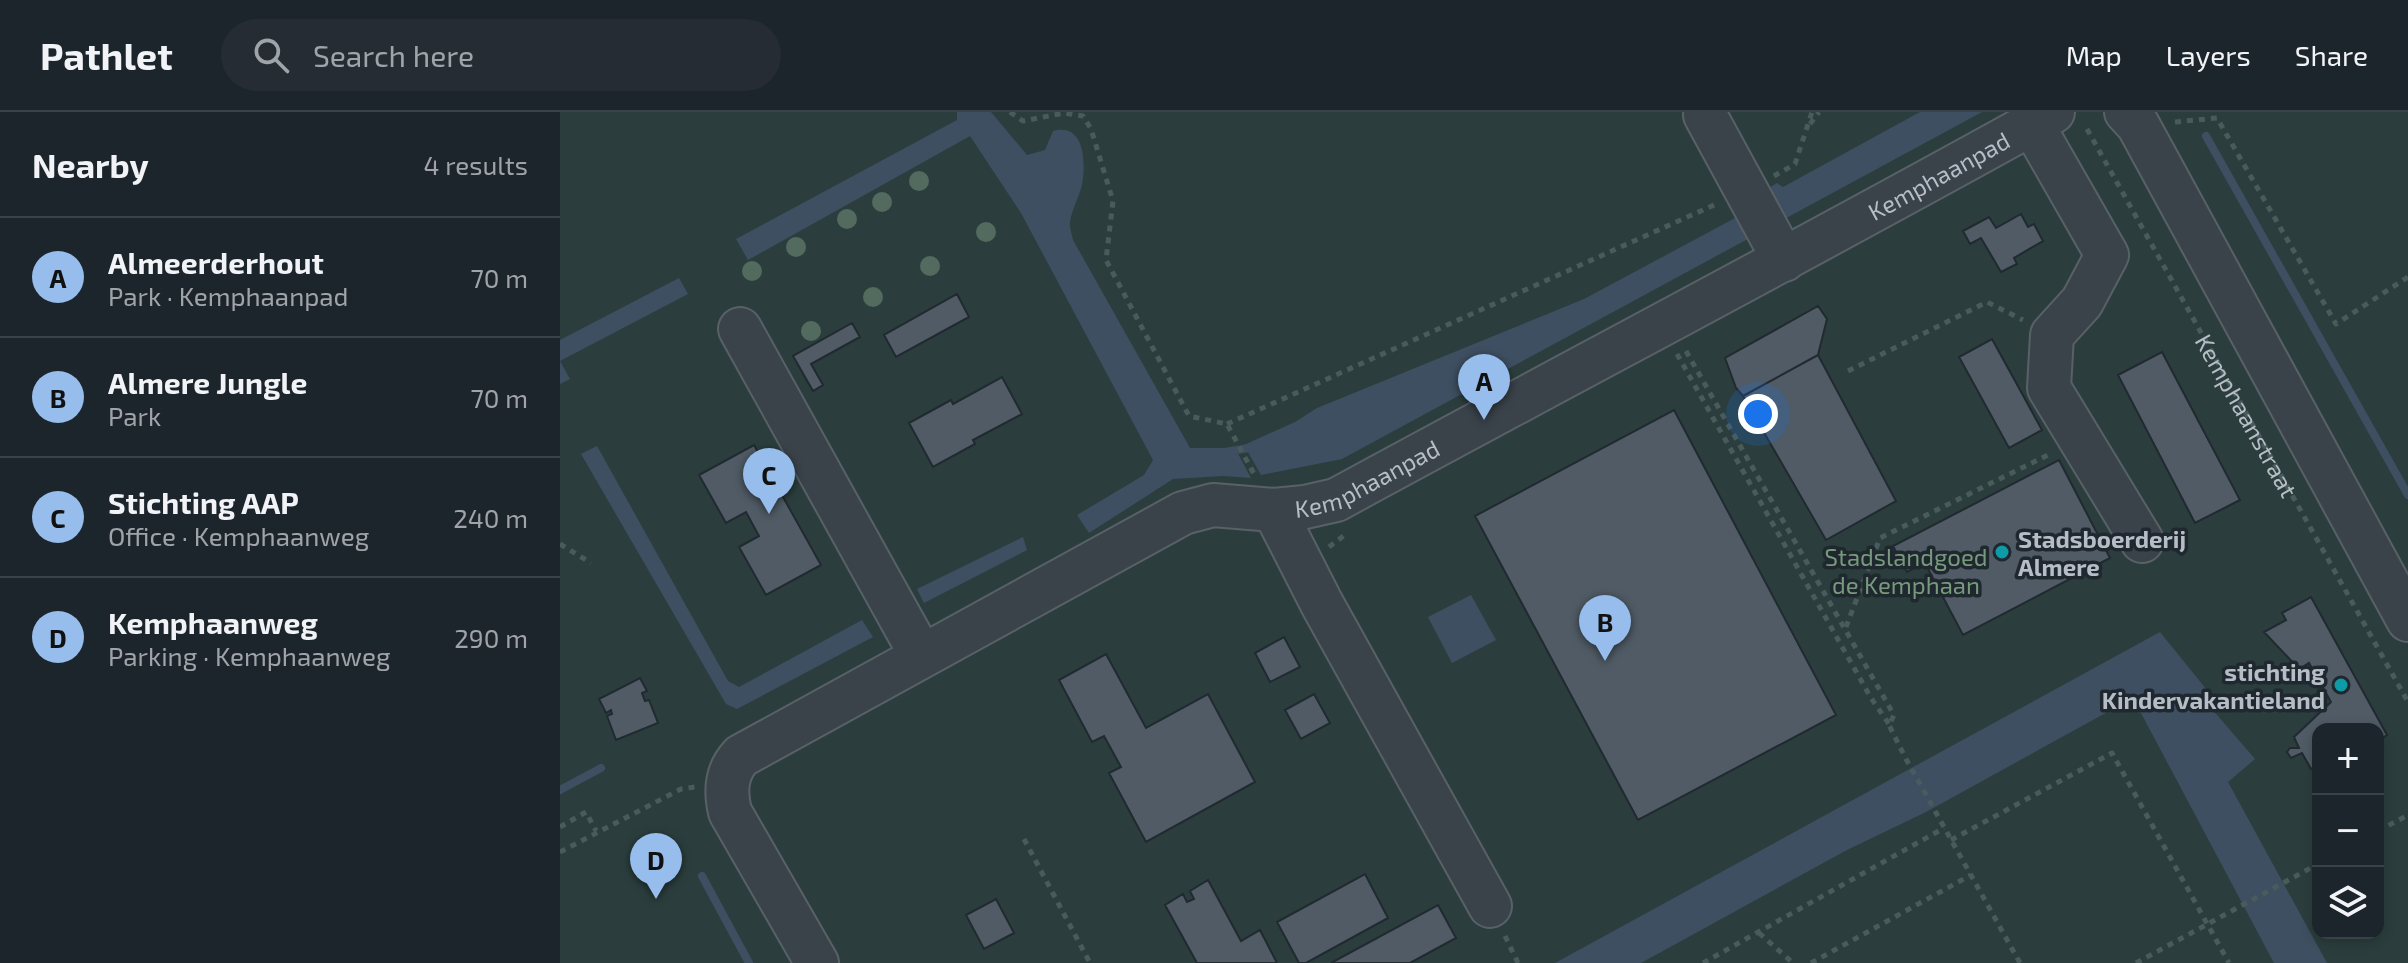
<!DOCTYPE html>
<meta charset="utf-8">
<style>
:root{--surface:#1c242c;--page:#252c34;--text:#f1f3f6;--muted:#a0a4a9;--line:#3a4148;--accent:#96bdeb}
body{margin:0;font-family:"Exo 2",sans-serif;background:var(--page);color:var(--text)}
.controls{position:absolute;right:24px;bottom:24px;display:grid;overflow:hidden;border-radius:16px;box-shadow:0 4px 12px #0003}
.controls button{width:72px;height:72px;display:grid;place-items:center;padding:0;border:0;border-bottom:2px solid var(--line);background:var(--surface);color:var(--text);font:40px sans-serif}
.you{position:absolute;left:1198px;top:302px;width:28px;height:28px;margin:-20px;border:6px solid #fff;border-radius:50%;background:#1a73e8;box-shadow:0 0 0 12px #1a73e833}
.badge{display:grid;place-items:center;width:52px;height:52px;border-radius:50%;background:var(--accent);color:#111;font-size:26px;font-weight:700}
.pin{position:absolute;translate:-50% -66px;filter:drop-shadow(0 2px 4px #0008)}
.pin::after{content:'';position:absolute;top:42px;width:28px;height:24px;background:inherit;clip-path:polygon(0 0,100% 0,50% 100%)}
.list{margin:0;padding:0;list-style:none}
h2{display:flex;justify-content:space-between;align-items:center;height:104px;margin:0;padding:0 32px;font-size:34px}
h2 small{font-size:26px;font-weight:400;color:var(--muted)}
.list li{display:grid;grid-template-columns:52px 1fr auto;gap:24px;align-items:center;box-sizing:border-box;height:120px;padding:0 32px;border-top:2px solid var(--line)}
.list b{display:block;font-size:30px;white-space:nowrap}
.list p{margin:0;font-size:26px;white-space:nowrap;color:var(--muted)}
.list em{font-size:26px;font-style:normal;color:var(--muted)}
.icon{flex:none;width:44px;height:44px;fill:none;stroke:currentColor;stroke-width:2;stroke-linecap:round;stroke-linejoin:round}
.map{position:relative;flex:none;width:1848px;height:851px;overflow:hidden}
header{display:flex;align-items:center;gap:48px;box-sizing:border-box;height:112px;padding:0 40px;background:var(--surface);border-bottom:2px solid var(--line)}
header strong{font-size:38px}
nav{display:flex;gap:44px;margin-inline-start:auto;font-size:28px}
.search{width:560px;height:72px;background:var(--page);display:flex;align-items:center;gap:20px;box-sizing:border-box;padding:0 28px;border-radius:44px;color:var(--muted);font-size:30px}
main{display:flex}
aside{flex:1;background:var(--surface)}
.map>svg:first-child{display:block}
.green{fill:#2b3e3d;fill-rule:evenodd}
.water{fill:#3e4f61}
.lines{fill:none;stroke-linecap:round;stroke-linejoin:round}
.stream{stroke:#3e4f61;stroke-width:8}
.building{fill:#505b65;stroke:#212931;stroke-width:2}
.minor-casing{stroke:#586068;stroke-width:46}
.path{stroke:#4a5b5c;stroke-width:5;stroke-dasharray:6 6;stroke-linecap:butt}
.minor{stroke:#3a424a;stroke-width:42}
.tree{fill:#536a5e}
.culture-dot{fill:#0f9aa8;stroke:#1f272f;stroke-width:3}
.labels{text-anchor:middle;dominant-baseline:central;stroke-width:7;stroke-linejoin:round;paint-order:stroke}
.street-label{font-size:24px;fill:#b6bdc6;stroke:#1f272f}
.poi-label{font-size:24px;font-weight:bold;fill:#b6bdc6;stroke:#1f272f;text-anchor:start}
.park-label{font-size:24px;fill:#77997c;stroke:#1f272f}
</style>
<header>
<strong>Pathlet</strong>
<div class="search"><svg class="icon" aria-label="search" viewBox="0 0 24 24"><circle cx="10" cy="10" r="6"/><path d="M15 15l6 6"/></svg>Search here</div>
<nav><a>Map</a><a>Layers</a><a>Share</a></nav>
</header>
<main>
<aside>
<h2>Nearby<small>4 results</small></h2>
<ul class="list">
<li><span class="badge">A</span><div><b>Almeerderhout</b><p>Park · Kemphaanpad</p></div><em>70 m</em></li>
<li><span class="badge">B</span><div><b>Almere Jungle</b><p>Park</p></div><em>70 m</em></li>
<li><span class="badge">C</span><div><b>Stichting AAP</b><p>Office · Kemphaanweg</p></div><em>240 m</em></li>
<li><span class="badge">D</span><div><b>Kemphaanweg</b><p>Parking · Kemphaanweg</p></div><em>290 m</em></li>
</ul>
</aside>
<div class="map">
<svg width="1848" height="851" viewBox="0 0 1848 851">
<rect width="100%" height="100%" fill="#26303a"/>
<!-- green -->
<path class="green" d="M0 0H1848V851H0ZM1758 617H1818V821H1758Z"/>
<!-- water -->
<path class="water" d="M397 0H431L467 43 485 38 493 19C525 10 526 51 522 73 519 85 512 97 510 110 509 116 512 122 513 128L630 336H675L691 366 663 364 613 367 529 421 517 403 584 363 593 348 461 101 410 24 188 148 176 127 397 8Z
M1360 0H1422L782 347 701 363 684 333 735 310 757 296 1024 187 1205 90 1201 81 1217 71 1223 75Z
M119 166 128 182 0 249 10 267 0 272V228Z
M37 334 168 569 179 575 302 508 313 525 177 597 166 592 21 342Z
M463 425 467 438 364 491 357 477Z
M911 483 936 528 892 551 868 505Z
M1600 520 1651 583 1645 589 1695 647 1668 670 1767 851H1714L1573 586 1366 700 1287 738 1081 851H995Z"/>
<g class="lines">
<!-- stream -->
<path class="stream" d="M1646 24 1848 383
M665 340 695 335
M0 678 41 656
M142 764 189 851"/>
</g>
<!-- building -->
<path class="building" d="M1461 102 1468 115 1474 112 1483 129 1454 146 1457 152 1441 160 1421 126 1410 132 1403 119 1429 105 1436 116Z
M397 182 409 205 336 245 324 223Z
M1258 194 1267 207 1258 243 1183 284 1176 276 1165 246Z
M292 211 300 225 251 252 263 273 253 279 233 244Z
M1432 227 1482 318 1449 336 1399 245Z
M1602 240 1680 388 1635 411 1558 263Z
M1258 243 1336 389 1266 428 1183 284Z
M442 265 462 302 413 328 415 332 373 355 349 311 391 288 393 292Z
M1114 298 1276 603 1078 708 915 404Z
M194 333 261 453 206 483 179 435 199 424 186 400 166 411 139 363Z
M1499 348 1550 446 1403 523 1365 451 1347 460 1333 434Z
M1751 485 1827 623 1818 629V617H1758V653L1751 657 1742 641 1731 646 1727 640 1730 636H1739L1734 625 1771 590 1749 551 1739 557 1704 520 1726 508 1722 501Z
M724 525 740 555 710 570 695 541Z
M546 542 586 616 648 582 695 670 586 730 549 661 561 655 544 624 532 630 499 568Z
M80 566 87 579 82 581 85 589 89 588 98 611 56 628 47 604 52 602 51 598 46 601 39 587Z
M754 582 770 611 741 627 725 598Z
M805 762 828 806 746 851H739L717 810Z
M648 768 681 829 700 818 717 851H637L605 793 623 782 627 790 634 787 630 779Z
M436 787 454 821 424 837 406 803Z
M878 793 896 826 850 851H771Z"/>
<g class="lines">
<!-- minor casing -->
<g class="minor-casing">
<g id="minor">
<path d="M1566 0 1578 13 1848 508"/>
<path d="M1145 3 1224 148"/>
<path d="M1472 12 1547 143 1522 190 1492 223 1489 276 1582 429"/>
<path d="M180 217 361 543"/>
<path d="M714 398 762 492 930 794"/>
<path id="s2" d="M257 851 170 700C165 679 166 660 181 644L623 401 653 393 714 398 745 395 776 388C1015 258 1256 132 1493 0"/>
</g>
</g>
<!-- path -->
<g class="path">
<path d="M450 0 463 9 504 1 523 4 531 17 553 89 546 148 629 304 667 312 694 362"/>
<path d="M1615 10 1657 6 1776 212 1848 165"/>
<path d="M1250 12 1259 0"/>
<path id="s1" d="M1527 17 1848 590"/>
<path d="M1214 64 1235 52 1252 0"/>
<path d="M1126 239 1334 603 1329 613 1346 647 1460 851"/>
<path d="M1117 242 1311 586 1329 612"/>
<path d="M1288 259 1427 190 1463 208"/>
<path d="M667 312 1154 93"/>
<path d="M0 432 31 451"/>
<path d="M769 435 786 422"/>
<path d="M1286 515 1320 426 1490 342"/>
<path d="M0 715 26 700 36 719"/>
<path d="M1818 719 1848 703"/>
<path d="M464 727 530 851"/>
<path d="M1391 728 1552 641 1669 851"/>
<path d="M0 740 121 677 135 675"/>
<path d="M1199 821 1233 851"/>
<path d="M945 824 958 851"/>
<path d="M1143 851 1384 716"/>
<path d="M1251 851 1411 763"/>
<path d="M1576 851 1758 752"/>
</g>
<!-- minor -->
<use href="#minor" class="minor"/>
</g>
<!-- trees -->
<g class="tree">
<circle cx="359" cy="69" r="10"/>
<circle cx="322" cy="90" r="10"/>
<circle cx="287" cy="107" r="10"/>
<circle cx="426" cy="120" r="10"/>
<circle cx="236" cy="135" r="10"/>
<circle cx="370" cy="154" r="10"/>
<circle cx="192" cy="159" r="10"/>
<circle cx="313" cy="185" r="10"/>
<circle cx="251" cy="219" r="10"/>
</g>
<!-- markers -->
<g class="culture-dot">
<circle cx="1442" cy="440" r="8"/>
<circle cx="1781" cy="573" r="8"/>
</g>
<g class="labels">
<!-- street labels -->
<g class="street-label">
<text stroke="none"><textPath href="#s2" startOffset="1578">Kemphaanpad</textPath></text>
<text stroke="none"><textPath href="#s1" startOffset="328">Kemphaanstraat</textPath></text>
<text stroke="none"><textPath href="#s2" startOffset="930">Kemphaanpad</textPath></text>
</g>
<!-- poi labels -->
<g class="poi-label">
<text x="1458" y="426">Stadsboerderij<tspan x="1458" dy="28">Almere</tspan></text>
<text x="1765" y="559" text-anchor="end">stichting<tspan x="1765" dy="28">Kindervakantieland</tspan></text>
</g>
<!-- park labels -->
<g class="park-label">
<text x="1346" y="444">Stadslandgoed<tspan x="1346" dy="28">de Kemphaan</tspan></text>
</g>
</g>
</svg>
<div class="controls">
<button>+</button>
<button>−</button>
<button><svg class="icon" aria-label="layers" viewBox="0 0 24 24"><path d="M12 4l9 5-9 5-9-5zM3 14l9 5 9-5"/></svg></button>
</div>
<div class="you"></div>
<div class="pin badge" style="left:924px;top:308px">A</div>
<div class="pin badge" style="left:1045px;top:549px">B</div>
<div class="pin badge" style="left:209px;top:402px">C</div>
<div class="pin badge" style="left:96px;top:787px">D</div>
</div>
</main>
